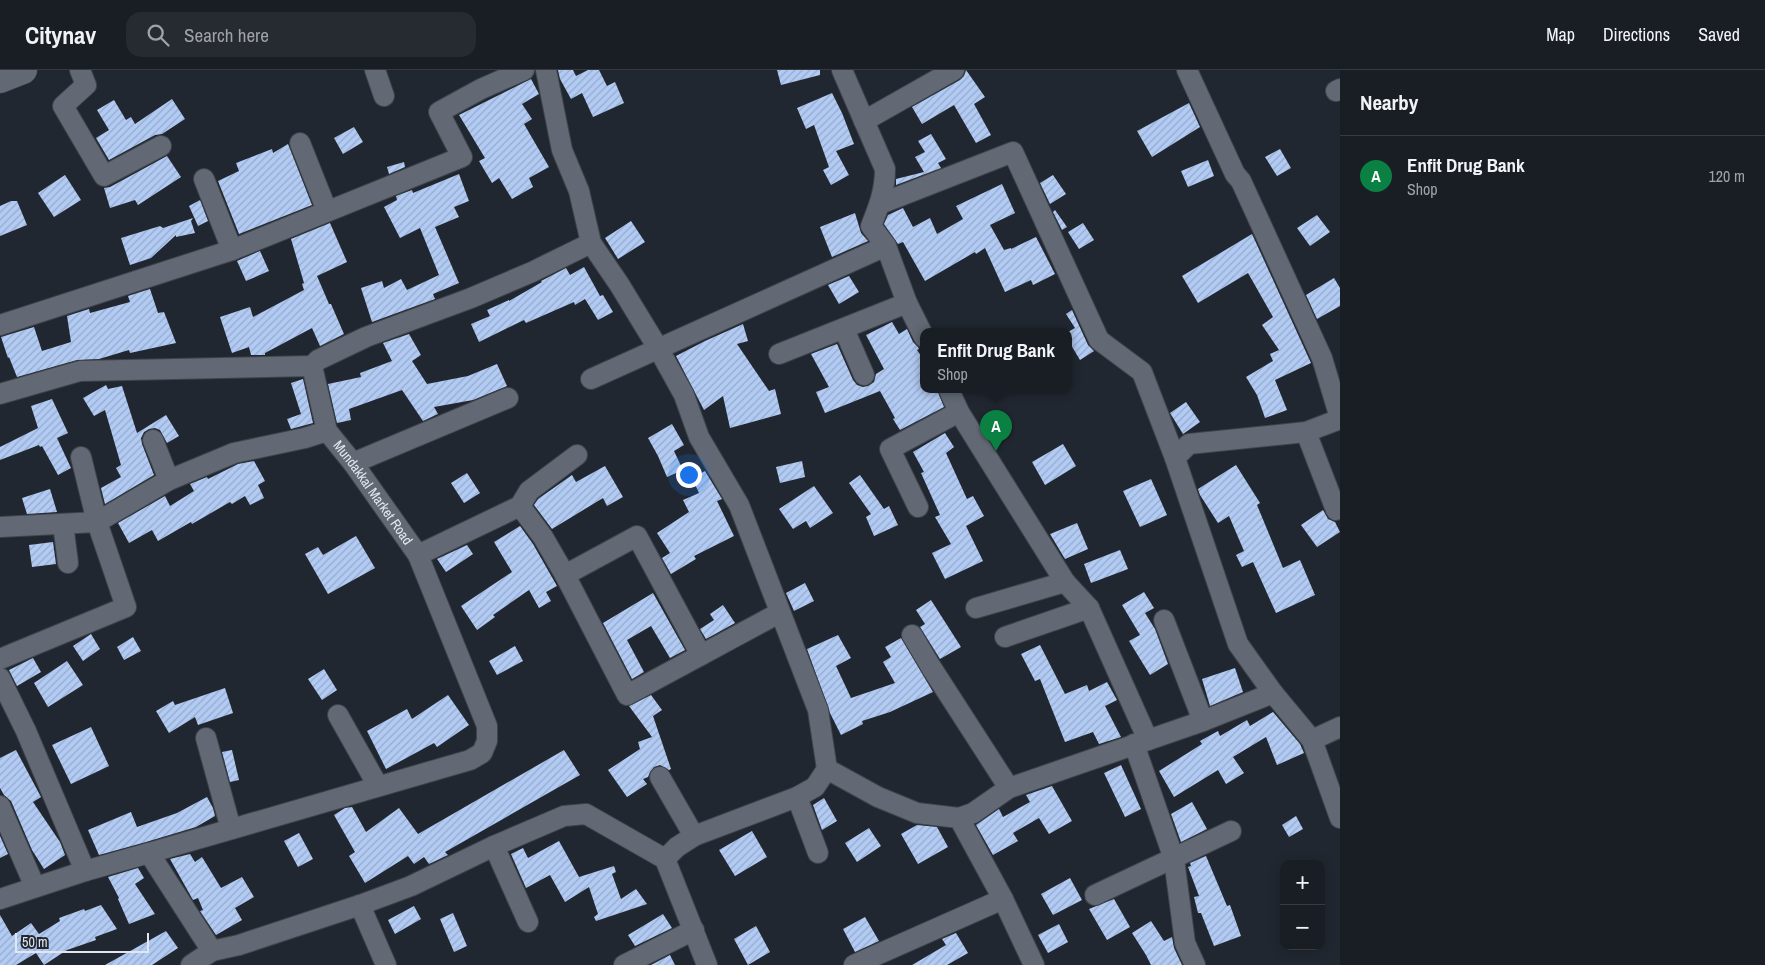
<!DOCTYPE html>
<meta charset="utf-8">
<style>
:root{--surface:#191d24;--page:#262a31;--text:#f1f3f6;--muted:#9fa2a6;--line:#373b41;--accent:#0b8043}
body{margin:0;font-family:"Archivo Narrow",sans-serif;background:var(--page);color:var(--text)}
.controls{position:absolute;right:15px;bottom:15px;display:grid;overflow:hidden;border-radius:10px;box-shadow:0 2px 12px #0003}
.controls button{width:45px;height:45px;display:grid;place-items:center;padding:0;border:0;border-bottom:1px solid var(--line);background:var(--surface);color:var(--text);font:25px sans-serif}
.scale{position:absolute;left:15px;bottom:12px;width:134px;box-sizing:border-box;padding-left:5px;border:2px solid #e3e7ed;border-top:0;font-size:14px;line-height:18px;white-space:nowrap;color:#e3e7ed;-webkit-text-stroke:4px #212730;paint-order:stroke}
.you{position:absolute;left:688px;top:404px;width:18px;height:18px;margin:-12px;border:4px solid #fff;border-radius:50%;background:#1a73e8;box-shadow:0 0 0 8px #1a73e833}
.badge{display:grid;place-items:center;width:32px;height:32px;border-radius:50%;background:var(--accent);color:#fff;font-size:16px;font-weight:700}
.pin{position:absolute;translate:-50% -41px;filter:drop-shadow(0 1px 2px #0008)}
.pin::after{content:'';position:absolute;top:26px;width:18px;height:15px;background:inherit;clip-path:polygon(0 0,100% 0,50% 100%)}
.popup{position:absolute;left:920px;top:258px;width:152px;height:65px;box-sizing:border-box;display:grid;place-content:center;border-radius:10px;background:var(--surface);filter:drop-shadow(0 1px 4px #0005);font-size:16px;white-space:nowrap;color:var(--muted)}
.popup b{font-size:19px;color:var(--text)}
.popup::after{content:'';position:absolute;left:50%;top:100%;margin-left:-10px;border:10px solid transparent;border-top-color:var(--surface)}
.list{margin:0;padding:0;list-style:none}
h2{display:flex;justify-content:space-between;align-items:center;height:65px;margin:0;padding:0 20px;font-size:21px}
h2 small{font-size:16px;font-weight:400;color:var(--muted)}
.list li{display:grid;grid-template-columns:32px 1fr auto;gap:15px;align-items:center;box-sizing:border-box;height:80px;padding:0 20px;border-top:1px solid var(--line)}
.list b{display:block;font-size:19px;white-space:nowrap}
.list p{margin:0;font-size:16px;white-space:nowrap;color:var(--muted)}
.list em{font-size:16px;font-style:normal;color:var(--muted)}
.icon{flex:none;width:28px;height:28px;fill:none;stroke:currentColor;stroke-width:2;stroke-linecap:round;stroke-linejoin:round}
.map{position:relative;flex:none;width:1340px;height:895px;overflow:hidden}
header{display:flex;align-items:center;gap:30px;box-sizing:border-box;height:70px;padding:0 25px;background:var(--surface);border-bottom:1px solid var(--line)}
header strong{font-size:24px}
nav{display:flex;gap:28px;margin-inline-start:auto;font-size:18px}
.search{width:350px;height:45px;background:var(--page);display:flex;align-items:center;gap:12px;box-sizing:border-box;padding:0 18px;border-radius:15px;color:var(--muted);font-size:19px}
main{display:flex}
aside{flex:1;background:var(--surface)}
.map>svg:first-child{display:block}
.building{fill:url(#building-hatch)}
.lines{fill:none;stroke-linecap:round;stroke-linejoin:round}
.street-casing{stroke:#3f444b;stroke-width:22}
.secondary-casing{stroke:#3f444b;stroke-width:29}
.street{stroke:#626974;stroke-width:20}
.secondary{stroke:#626974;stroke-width:28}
.labels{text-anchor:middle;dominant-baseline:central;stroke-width:5;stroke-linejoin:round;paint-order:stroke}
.street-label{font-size:14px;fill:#e3e7ed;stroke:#212730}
</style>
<header>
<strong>Citynav</strong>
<div class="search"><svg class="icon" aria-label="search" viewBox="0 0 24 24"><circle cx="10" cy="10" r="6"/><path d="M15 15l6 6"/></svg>Search here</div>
<nav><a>Map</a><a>Directions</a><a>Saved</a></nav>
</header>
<main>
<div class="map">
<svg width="1340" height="895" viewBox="0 0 1340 895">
<defs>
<pattern id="building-hatch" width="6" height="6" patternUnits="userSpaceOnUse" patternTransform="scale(1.25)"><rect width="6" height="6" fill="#b2cbf4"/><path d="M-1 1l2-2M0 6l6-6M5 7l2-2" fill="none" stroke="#96aac9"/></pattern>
</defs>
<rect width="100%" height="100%" fill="#212730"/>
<!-- building -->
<path class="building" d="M558 0H573L576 6 588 0H599L607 16 615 12 624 33 593 47 582 23 571 29 560 9Z
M777 0H820V5L781 15Z
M966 0 985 27 974 34 991 65 976 73 954 35 922 54 912 37 960 10 964 6Z
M531 9 539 24 522 34 532 49 524 54 549 97 529 108 533 117 512 129 499 108 492 113 479 91 485 88 459 45Z
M832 23 842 43 854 74 836 81 849 105 831 115 823 100 829 97 814 55 806 59 797 38Z
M172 29 185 49 162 64 155 65 109 90 96 68 109 60 97 40 114 30 126 50 131 47 135 54Z
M1189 33 1200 57 1152 87 1137 61Z
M354 57 363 72 343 84 334 68Z
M931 64 946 89 938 93 941 98 896 115V109L924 102 915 87 925 82 918 71Z
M288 74 312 135 239 164 218 111 239 101 236 93 272 79 273 83Z
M1280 79 1291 98 1277 106 1265 87Z
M167 86 181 107 138 135 135 130 110 138 104 118 110 117Z
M1208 90 1214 106 1188 117 1181 101Z
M404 92 405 97 389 104 387 97Z
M459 104 469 131 454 137 459 147 435 157 459 213 433 224 435 229 372 252 361 218 382 211 384 218 401 209 407 220 439 205 420 158 400 168 384 137 397 130 396 126 412 120 413 123Z
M65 105 81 130 54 147 38 123Z
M1053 105 1066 124 1050 134 1040 113Z
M1002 114 1015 143 990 155 1004 180 1011 178V179L1036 167 1055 204 1033 215 1031 210 1005 222 985 178 976 184 975 182 925 211 903 172 898 174 884 154 888 145 903 138 913 157 930 148 937 164 963 149 956 136Z
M200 130 208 151 198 156 189 136Z
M11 131H17L27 155 0 166V136Z
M1055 140 1067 157 1062 160 1053 142Z
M855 143 861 163 868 171 832 187 820 157Z
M1317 145 1330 162 1310 176 1297 158Z
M193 148 191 151 195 163 176 167V165L151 188 130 195 121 168 160 156 163 158Z
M631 151 645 172 618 189 605 168Z
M330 153 347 192 317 206 329 234H331L344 264 320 276 312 258 265 283V285H251L249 277 232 283 220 247 250 237 253 247 304 220 302 214 304 213 291 169Z
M1083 153 1094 170 1079 179 1068 162Z
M1252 164 1311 293 1275 310 1287 340 1265 348 1257 325 1246 307 1273 291 1270 284 1279 280 1262 255 1273 247 1248 203 1198 233 1182 206Z
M260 181 269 201 246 211 237 191Z
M584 197 600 226 603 225 613 242 598 250 585 229 575 235 574 232 526 253 524 250 479 272 471 254 490 246 487 240 509 230V231L542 212 541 211 566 198 570 205Z
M849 206 859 222 839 234 828 215Z
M1334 208 1340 218V236L1317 249 1306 225Z
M150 219 158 243 164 242 176 273 130 283 129 280 99 289 77 290 17 307 9 287 8 288 1 267 34 257 42 281 71 272 67 246 89 239 90 243 130 232 128 226Z
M1072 240 1088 275 1094 281 1080 290 1068 270V262L1075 258 1066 244Z
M892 252 899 264 907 259 913 272 918 277 919 279 917 280 924 290V320H937L944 337 900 360 893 349 895 348 880 321 825 343 816 322 829 317 811 284 837 274 853 310 857 315 863 317 868 316 874 312 876 304 884 299 866 265Z
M743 254 748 271 737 274 769 321 775 319 781 344 730 358 723 326 704 340 676 286 705 271Z
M409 264 421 285 412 291 427 314 468 306 497 294 507 316 473 330 434 337 438 344 423 351 402 320 349 339 351 350 337 353 328 314 361 307 360 303 392 291 383 273Z
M303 309 313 353 291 359 287 349 301 344 291 313Z
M106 315 108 319 122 316 137 363 166 345 179 366 167 373 160 360 155 358 149 359 144 362 141 368 142 374 154 405 105 434 101 418 121 407 116 398 121 395 105 340 94 346 83 328Z
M52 329 68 363 57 368 71 398 58 405 42 376 40 377 39 375 0 390V377L38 358 31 336Z
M1186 332 1200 352 1183 364 1170 343Z
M672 354 684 375 674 381 683 400 667 407 658 386 648 368Z
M945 363 954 377 946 383 967 429 973 426 984 446 966 456 983 491 945 509 932 483 951 474 935 447 940 445 921 403 924 402 913 382Z
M1063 374 1076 396 1045 415 1032 392Z
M254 391 265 411 258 415 264 428 250 435 245 426 232 434 230 432 192 454 191 452 158 471 152 460 129 473 118 453 165 426 170 436 194 421 190 414 207 407 208 409 238 394Z
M802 391 805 407 780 413 776 397Z
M1236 395 1260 433 1257 435 1283 498 1300 490 1315 525 1276 543 1253 492 1242 497 1236 485 1244 481 1229 446 1218 453 1200 425 1198 419Z
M605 396 623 427 607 436 603 428 552 459 534 435 538 429 572 405 576 412Z
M705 401 722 429 717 431 734 466 694 486 696 489 671 504 662 488 670 483 657 463 689 442 683 430 699 423 692 408Z
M467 403 480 423 464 433 451 413Z
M860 405 884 439 889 436 898 455 874 466 866 447 871 444 849 413Z
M1151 409 1167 445 1140 457 1123 421Z
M814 416 833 443 810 458 806 451 793 459 779 439Z
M50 419 57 442 27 444 22 428Z
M1323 440 1328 449 1335 452 1340 462 1317 477 1301 455Z
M1077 453 1088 479 1065 489 1050 464Z
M520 456 533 474 557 516 546 522 551 531 539 538 529 520 493 545 495 547 477 560 461 536 512 502 494 472Z
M356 466 375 498 328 524 305 484 318 477 323 485Z
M53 472 56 494 32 497 29 475Z
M467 475 473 484 446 502 437 489Z
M1120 480 1128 499 1091 513 1084 494Z
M805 513 814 531 794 541 786 523Z
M1144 522 1154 538 1145 543 1155 559 1168 594 1150 605 1129 571 1140 565 1122 535Z
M653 523 685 580 670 588 651 556 627 570 644 602 632 609 603 553Z
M931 530 961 577 940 589 920 557 925 554 916 540Z
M723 535 735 553 706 569 700 559 714 550 710 544Z
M91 564 100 579 83 591 73 576Z
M838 565 851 588 836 596 851 628 895 613 883 592 891 587 885 577 901 568 933 622 890 642 862 651 863 654 841 665 830 643 807 579Z
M133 567 141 581 124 590 117 577Z
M1040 575 1065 624 1087 615 1089 621 1107 612 1117 630 1105 636 1121 667 1099 674 1093 662 1065 672 1040 609 1035 611 1021 584Z
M515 576 523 591 497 605 489 591Z
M33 588 41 602 17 616 9 600Z
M67 591 83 615 48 637 34 613Z
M1235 598 1243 622 1210 636 1202 609Z
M324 599 337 620 322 630 308 609Z
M225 618 233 643 198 655 195 647 169 663 156 641 173 631 175 635Z
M448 625 469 655 437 677 434 673 386 699 367 661 407 639 412 649Z
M651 625 662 640 653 646 671 699 669 700 660 695 654 697 650 702 648 707 643 709 647 714 627 727 608 700 640 679 638 672 652 667 629 636Z
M1273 642 1300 674 1304 683 1277 695 1266 667 1233 687 1244 703 1226 714 1218 700 1174 727 1159 701 1202 674 1200 671 1218 661 1220 666 1247 650 1250 656Z
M91 657 109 696 71 714 52 675Z
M16 680 41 727 33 732 60 772 65 785 44 799 32 780 11 731 4 725 0 718V688Z
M232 680 239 710 230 712 222 682Z
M564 680 580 705 445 782 448 785 429 794 424 787 414 794 408 786 365 813 349 786 355 782 334 745 345 738 352 737 366 762 399 738 418 764Z
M1121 695 1141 739 1125 747 1104 703Z
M1052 716 1072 751 1049 764 1039 748 1013 763 1018 771 993 785 976 755 999 739 1003 747 1030 732 1026 725Z
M207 727 213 738 215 746 196 757 146 772 99 785 88 760 131 742 137 757 177 743Z
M824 728 837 751 822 760 813 735Z
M1192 732 1207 759 1181 772 1171 744Z
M1296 746 1303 759 1289 767 1282 755Z
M917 755 937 757 948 777 918 794 901 764Z
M869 758 881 776 857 792 845 773Z
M752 761 767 787 735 806 719 780Z
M299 763 313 789 298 797 284 771Z
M0 766 8 784 0 788Z
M559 771 579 807 614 796 616 802 612 804 621 829 636 819 647 834 596 851 594 847 598 844 589 817 565 832 550 805 526 818 511 784 523 778 528 788Z
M190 784 195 792 202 787 221 818 242 807 254 827 235 838 242 850 216 865 200 841 203 840 198 828 193 830 170 789Z
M1206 786 1227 836 1230 835 1241 866 1214 876 1201 843H1198L1194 827 1199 826 1188 797 1191 796 1190 793Z
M138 798 144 808 135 814 155 844 129 854 118 829 119 828 108 807Z
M1070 808 1082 830 1053 845 1041 824Z
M1114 829 1130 857 1107 870 1089 839Z
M101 835 117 859 95 867 96 870 67 880 44 895 36 883 16 895H0V845L12 866 31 853 39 864 60 851 59 848 84 839 85 841Z
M414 836 421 849 395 864 388 850Z
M453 843 467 876 454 882 440 849Z
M663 844 672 858 635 876 628 865Z
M865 847 879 871 855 882 843 859Z
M1151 851 1164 871 1172 867 1174 878 1182 895H1151L1146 885 1132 863Z
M1059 854 1068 872 1048 883 1038 865Z
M756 856 770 882 748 895 734 869Z
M166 861 178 878 152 895H105Z
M956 863 968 883 947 895H912L946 875 942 869Z
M670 885 675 895H651Z"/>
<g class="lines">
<!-- street casing -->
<g class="street-casing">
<g id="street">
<path d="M80 0 86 15 63 36 104 106 161 76"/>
<path d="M375 0 384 26"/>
<path d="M546 0 562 80 579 121 591 173 619 214 658 278 684 325 699 367 739 435 818 640 827 699 878 727 917 743 959 748 1003 829 1034 895"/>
<path d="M842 0 885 99C885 121 879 136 871 156L886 176 907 233 924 267"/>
<path d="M1187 0 1235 104 1241 111 1322 288 1340 348"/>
<path d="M1336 21 1340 19"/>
<path d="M864 51 954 0"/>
<path d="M300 73 327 141"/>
<path d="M204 109 232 180"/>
<path d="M880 134 1013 82 1099 270 1142 302 1175 388"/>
<path d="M0 255 232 180 462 87 439 42 481 19 524 0"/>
<path d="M844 259 864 305"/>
<path d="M779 284 907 233"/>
<path d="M312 296 318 290 366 267 471 228 532 202 591 173"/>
<path d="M591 309 886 176"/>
<path d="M949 320 959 342 1065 512 1089 538 1148 670"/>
<path id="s1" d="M0 324 80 301 312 296 327 361 353 393 418 485 520 436 543 467 565 505 637 466 701 585"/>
<path d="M1306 362 1336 440"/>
<path d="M153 370 169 410"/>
<path d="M353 393 508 328"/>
<path d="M520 436 529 421 577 385"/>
<path d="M918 437 890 379 959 342"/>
<path d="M63 454 68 493"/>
<path d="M0 457 97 452 81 387"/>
<path d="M565 505 627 625 779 543"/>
<path d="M976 538 1065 512"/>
<path d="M1164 550 1203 651"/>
<path d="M912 565 931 597 1009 718"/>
<path d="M1005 567 1089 538"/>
<path d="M0 589 126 537 97 452 169 410 234 383 305 368 327 361"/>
<path d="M0 608 26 661 85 801"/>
<path d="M1273 623 1312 670 1340 657"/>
<path d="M338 645 378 716"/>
<path d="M206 668 231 759"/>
<path d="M1312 670 1340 748"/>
<path d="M1134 674 1174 789 1185 873 1195 895"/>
<path d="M660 707 694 766"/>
<path d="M797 727 818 783"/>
<path d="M0 736 35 817"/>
<path d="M959 748 973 743 1009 718 1203 651 1273 623 1238 574 1175 388 1189 374 1306 362 1340 349"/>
<path d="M494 776 528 852"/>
<path d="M149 783 470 690 482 683 487 671V656L418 485"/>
<path d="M665 789 677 777 694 766 797 727 815 717 827 699"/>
<path d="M1095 825 1231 761"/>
<path d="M0 829 85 801 149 783 212 881 239 875 360 835 411 816 494 776 564 746 586 744 665 789 707 895"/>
<path d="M360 835 386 895"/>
<path d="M191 895 212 881"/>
<path d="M624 895 694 860"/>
<path d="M854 895 1003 829"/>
</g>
</g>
<!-- secondary casing -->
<g class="secondary-casing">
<path id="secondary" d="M0 9 23 0"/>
</g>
<!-- street -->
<use href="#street" class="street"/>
<!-- secondary -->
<use href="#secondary" class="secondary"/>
</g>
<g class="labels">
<!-- street labels -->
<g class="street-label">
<text stroke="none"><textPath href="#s1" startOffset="459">Mundakkal Market Road</textPath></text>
</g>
</g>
</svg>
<div class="controls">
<button>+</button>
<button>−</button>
</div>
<div class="scale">50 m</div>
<div class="you"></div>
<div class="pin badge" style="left:996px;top:381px">A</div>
<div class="popup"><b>Enfit Drug Bank</b>Shop</div>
</div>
<aside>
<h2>Nearby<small></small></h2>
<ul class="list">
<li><span class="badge">A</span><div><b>Enfit Drug Bank</b><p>Shop</p></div><em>120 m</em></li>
</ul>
</aside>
</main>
